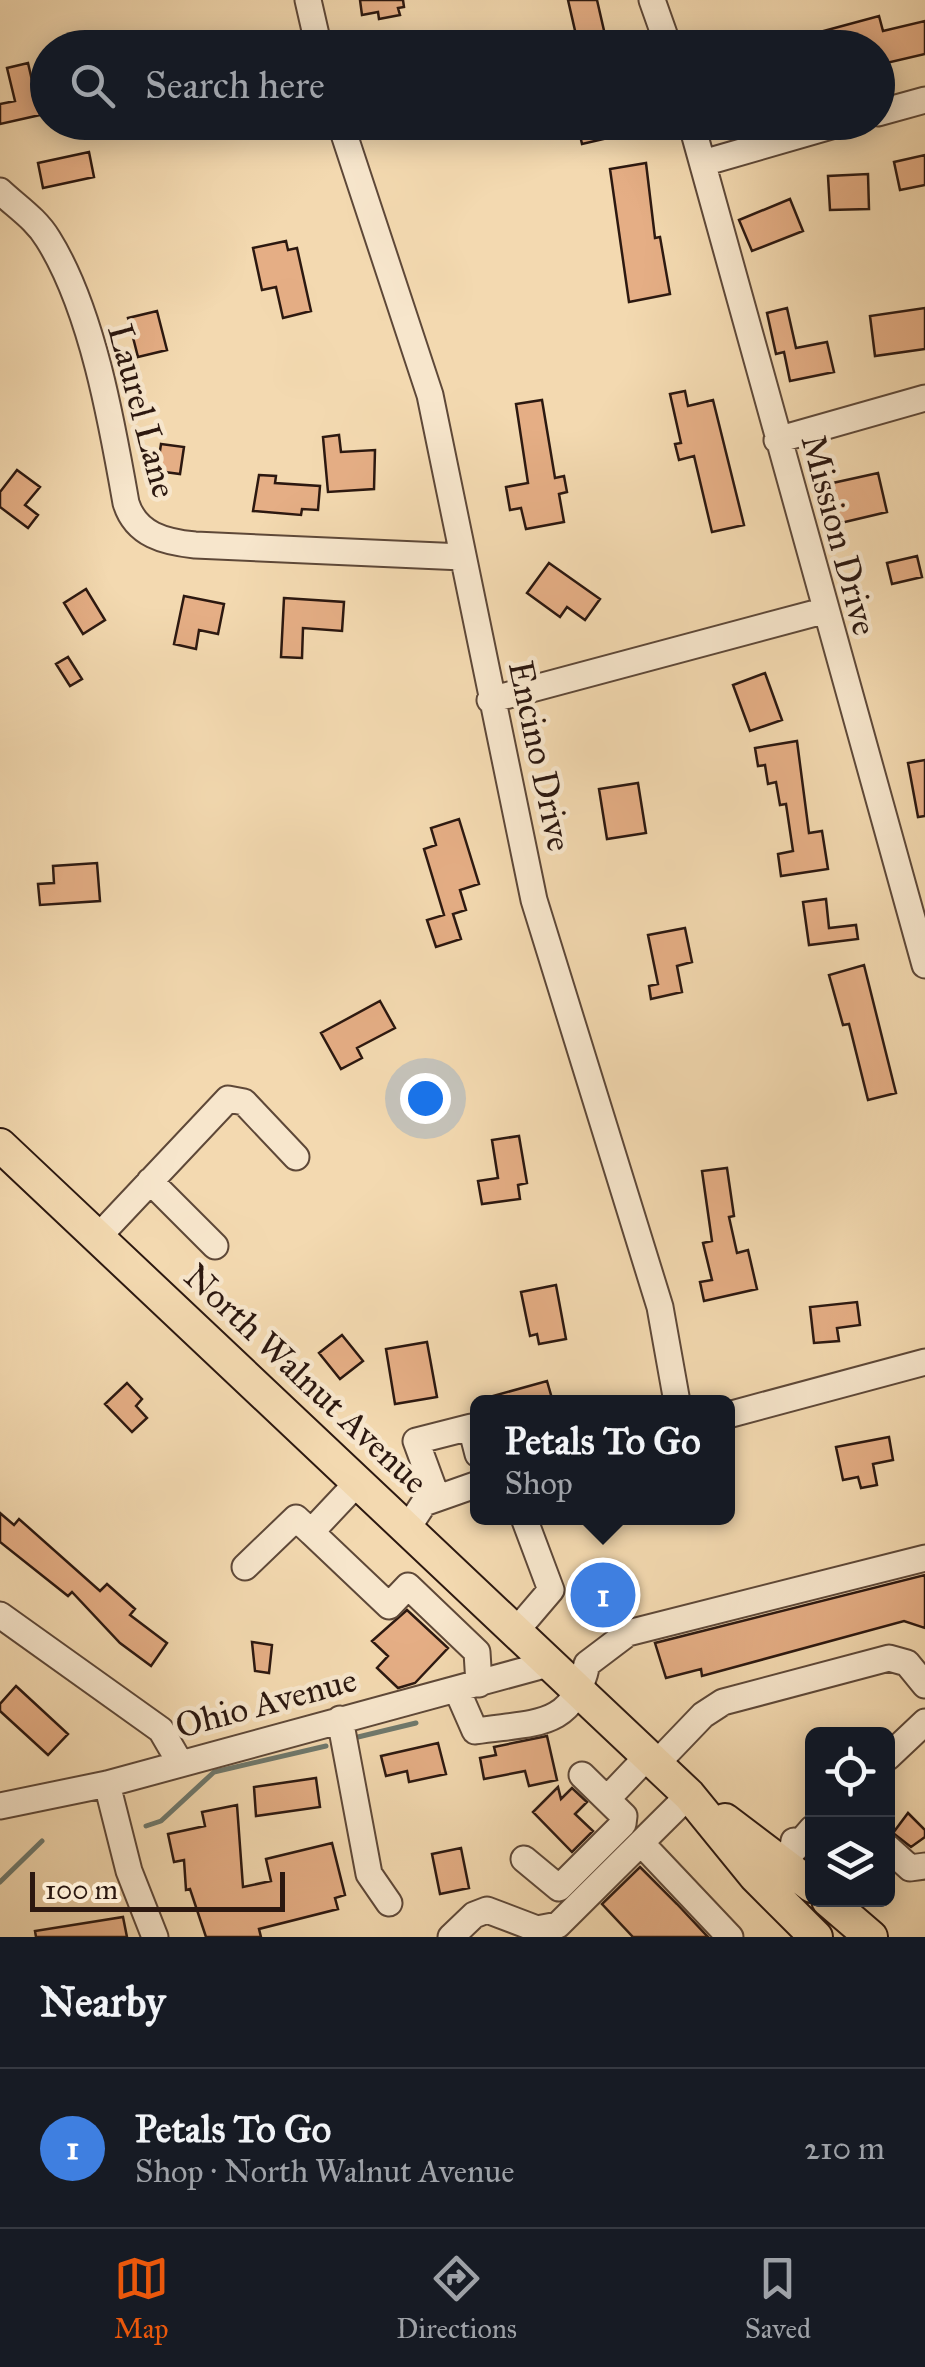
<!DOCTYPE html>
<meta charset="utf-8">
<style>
:root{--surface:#171b24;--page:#242831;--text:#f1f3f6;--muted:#9ea1a6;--line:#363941;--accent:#ea580c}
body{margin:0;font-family:"IM FELL Great Primer",serif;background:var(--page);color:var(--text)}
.controls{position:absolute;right:30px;bottom:30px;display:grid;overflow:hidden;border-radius:15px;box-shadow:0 5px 25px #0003}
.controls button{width:90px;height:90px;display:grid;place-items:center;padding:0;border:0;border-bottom:2px solid var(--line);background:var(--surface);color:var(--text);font:50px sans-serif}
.scale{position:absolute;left:30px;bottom:25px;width:255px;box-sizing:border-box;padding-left:10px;border:5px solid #2c1810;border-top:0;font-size:28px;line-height:35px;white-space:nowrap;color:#2c1810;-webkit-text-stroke:8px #f7e6cc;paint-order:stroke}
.you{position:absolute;left:425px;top:1098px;width:35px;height:35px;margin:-25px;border:8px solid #fff;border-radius:50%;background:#1a73e8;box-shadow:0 0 0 15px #1a73e833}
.badge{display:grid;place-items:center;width:65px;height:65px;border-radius:50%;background:var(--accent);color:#fff;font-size:32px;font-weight:700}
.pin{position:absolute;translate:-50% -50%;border:5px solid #fff;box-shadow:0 2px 10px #0006}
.popup{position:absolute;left:470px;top:1395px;width:265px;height:130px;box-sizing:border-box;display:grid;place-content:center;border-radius:15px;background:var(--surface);filter:drop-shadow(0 2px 8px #0005);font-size:32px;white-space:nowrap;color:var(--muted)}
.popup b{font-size:38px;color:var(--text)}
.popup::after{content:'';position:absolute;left:50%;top:100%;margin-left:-20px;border:20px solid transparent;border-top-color:var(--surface)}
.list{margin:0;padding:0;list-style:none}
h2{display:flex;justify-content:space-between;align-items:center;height:130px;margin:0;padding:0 40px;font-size:42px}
h2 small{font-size:32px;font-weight:400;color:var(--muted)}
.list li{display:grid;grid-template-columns:65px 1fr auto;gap:30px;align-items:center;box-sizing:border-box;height:160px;padding:0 40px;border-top:2px solid var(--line)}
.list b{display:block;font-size:38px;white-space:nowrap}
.list p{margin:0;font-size:32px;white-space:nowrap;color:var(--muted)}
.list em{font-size:32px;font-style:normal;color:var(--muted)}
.icon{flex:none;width:55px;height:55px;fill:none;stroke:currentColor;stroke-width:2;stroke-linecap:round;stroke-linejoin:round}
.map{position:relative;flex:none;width:925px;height:1937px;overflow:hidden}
.search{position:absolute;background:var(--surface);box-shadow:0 5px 25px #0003;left:30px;right:30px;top:30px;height:110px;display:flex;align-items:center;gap:25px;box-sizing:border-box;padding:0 35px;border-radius:55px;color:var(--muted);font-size:38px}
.sheet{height:290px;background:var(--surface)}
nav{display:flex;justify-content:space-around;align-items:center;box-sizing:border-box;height:140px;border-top:2px solid var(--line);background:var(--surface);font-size:28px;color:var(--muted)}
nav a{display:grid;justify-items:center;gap:5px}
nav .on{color:var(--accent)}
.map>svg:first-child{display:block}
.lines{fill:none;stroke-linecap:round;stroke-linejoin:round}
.stream{stroke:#6f796d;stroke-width:5}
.building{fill:#e5ae85;stroke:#2c1810;stroke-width:2.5}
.minor-casing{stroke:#5e4838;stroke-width:29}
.major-casing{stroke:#2c1810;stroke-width:36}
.minor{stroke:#f7e6cc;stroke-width:25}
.major{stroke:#f3d9b0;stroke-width:32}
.labels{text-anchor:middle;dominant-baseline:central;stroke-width:9;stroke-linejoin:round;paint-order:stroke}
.street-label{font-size:35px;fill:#2c1810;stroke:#f7e6cc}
</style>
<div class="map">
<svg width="925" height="1937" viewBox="0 0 925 1937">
<rect width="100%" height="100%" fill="#f3d9b0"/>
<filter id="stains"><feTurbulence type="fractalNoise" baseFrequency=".002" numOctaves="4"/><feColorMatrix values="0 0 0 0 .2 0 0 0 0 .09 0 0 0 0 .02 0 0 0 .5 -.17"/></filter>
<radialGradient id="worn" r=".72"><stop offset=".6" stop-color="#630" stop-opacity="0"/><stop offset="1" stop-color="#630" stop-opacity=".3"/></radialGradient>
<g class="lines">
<!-- stream -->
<path class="stream" d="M358 1737 416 1723
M146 1826 161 1821 214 1772 326 1746
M0 1882 42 1841"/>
</g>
<!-- building -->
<path class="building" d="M360 0H403L404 7 398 8 400 15 379 19 378 12 362 15Z
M568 0H597L608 48H579Z
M879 16 883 31 925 21V54L878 65V48H784L783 42Z
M28 63 40 115 0 124V104L15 101 7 68Z
M577 122H651V128L582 144Z
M89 152 94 177 43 188 38 163Z
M925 155V185L900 190 894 162Z
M646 163 655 238 660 237 670 294 629 302 610 169Z
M868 174 869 209 830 210 828 176Z
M790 199 803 231 752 251 739 220Z
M286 241 288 250 297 248 311 311 283 318 276 287 262 290 253 248Z
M787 308 796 348 827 342 834 372 790 381 784 352 776 354 767 313Z
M925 308V349L875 356 870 316Z
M157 311 167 350 138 357 128 318Z
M685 391 688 406 713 400 744 525 712 532 694 456 679 460 675 444 681 443 670 394Z
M542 400 555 478 564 476 567 492 559 494 564 522 526 529 521 508 510 510 506 487 528 483 516 404Z
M339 435 341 452 375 450 374 489 328 492 323 437Z
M161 444 184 447 180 474 157 471Z
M17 470 40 487 25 505 38 515 28 528 0 507V492Z
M878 473 887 512 828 526 819 486Z
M259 475 276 476 275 483 320 486 318 510 302 509 301 515 253 511Z
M917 556 922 577 892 584 887 563Z
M549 563 600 599 585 620 567 607 560 617 527 593Z
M86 589 105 620 83 634 64 603Z
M184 596 224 604 218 634 199 630 196 649 174 644Z
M284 598 344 602 342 631 303 628 302 658 281 657Z
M68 657 82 679 70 686 56 664Z
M765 673 782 720 750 731 733 685Z
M797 741 809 833 822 831 828 869 781 876 778 854 793 851 786 804 780 805 776 782 768 784 765 765 758 766 755 748Z
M925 760V816L918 817 908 763Z
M638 783 646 833 607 839 599 789Z
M459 819 479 884 460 890 466 910 453 914 461 939 436 947 427 920 444 915 424 849 436 845 431 828Z
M97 863 100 901 40 905 38 884 54 883 53 866Z
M826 899 829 928 856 925 858 939 809 945 803 902Z
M685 928 692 962 677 966 682 992 651 999 649 986 658 984 648 935Z
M864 965 896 1093 868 1100 849 1024 843 1025 829 975Z
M380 1001 395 1028 357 1048 362 1058 341 1069 321 1033Z
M519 1136 527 1183 518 1185 520 1199 482 1204 478 1181 498 1178 492 1140Z
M727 1168 734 1216 729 1217 737 1253 748 1250 757 1289 704 1301 700 1282 712 1280 703 1243 712 1241 702 1171Z
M556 1285 566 1339 539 1344 537 1334 530 1336 521 1292Z
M857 1302 860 1325 837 1328 839 1341 814 1343 810 1307Z
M342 1335 363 1361 340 1379 319 1353Z
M427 1342 437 1397 395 1404 386 1349Z
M547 1381 553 1402H486V1398Z
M127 1383 142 1399 136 1406 147 1418 132 1432 105 1404Z
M889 1437 893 1460 873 1464 877 1485 861 1488 858 1477 843 1480 836 1447Z
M0 1513 14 1525 19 1519 100 1591 107 1584 135 1609 130 1615 167 1643 151 1666 120 1643 72 1592 68 1596 0 1542Z
M620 1568 631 1611 587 1622 576 1579Z
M925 1575V1628L904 1621 702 1676 701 1669 666 1678 655 1643Z
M407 1610 448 1648 415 1683 398 1688 377 1668 388 1656 372 1641Z
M252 1642 272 1645 269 1673 255 1671Z
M16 1686 68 1734 48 1755 0 1711V1704Z
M547 1736 557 1780 529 1786 525 1771 484 1779 480 1758 496 1755 494 1747Z
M438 1743 446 1774 409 1782 407 1771 386 1776 381 1756Z
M316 1778 320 1807 256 1816 254 1787Z
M558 1787 561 1799 572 1788 587 1802 575 1814 593 1831 572 1852 533 1812Z
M237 1805 243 1887 271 1881 266 1859 332 1843 345 1895 335 1898 338 1909 259 1929 261 1937H206L190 1889 186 1890 184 1860 174 1862 168 1834 205 1826 202 1812Z
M908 1813 925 1830V1837L911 1847 893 1833Z
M461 1848 469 1888 440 1894 432 1854Z
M640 1867 677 1904 708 1937H633L602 1904Z
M123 1917 127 1937H36L35 1931Z"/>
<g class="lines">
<!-- minor casing -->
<g class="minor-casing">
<path id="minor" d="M308 0 319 48
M652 0 669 48
M878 113 925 100
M340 122 430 395 534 900 660 1307 677 1402
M691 122 925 965
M703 163 845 122
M0 191C17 207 36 219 48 239 92 309 112 423 126 503 136 535 165 542 195 545L463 557
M777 440 925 398
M490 700 823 611
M150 1181 215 1246
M98 1237 228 1099 244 1102 296 1157
M728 1415 925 1362
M437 1498 416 1441 471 1427 478 1454
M407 1529 424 1503 478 1484
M311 1532 389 1606 408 1586 477 1652 479 1684
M245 1567 296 1518 311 1532 358 1482
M0 1615 161 1730 179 1761
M516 1631 551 1590 524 1518
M457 1690 475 1731C533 1722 573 1730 587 1664L628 1633 925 1558
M340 1719 369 1874 389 1903
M888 1757 925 1722
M656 1764 703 1715 723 1702 889 1658 907 1663 925 1685
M107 1784 129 1871 155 1937
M607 1799 648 1756
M0 1806 107 1784 548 1664
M794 1841 792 1852 812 1829
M642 1844 730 1937
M888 1848 910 1868 925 1866
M524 1859 559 1888 623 1824 624 1816 582 1775
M451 1937 474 1915 487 1910 537 1929 558 1925 689 1795"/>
</g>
<!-- major casing -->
<g class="major-casing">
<path id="major" d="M0 1145 689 1795 755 1876 816 1937
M725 1820 812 1886
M828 1900 871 1937"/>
</g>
<!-- minor -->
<use href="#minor" class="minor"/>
<!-- major -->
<use href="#major" class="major"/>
</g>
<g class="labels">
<!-- street labels -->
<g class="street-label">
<text transform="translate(142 411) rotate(75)">Laurel Lane</text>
<text transform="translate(839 535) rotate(75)">Mission Drive</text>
<text transform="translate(540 756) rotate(78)">Encino Drive</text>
<text transform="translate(306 1379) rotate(43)">North Walnut Avenue</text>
<text transform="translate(266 1703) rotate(-15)">Ohio Avenue</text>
</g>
</g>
<rect width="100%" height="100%" filter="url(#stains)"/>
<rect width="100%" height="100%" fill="url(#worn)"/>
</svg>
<div class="controls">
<button><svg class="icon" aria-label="locate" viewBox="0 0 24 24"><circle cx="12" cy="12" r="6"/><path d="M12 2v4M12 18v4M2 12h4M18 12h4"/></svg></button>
<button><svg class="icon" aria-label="layers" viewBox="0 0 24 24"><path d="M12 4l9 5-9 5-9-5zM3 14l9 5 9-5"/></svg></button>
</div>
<div class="scale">100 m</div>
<div class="you"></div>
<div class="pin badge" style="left:603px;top:1595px;background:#3f7fe0">1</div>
<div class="popup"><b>Petals To Go</b>Shop</div>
<div class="search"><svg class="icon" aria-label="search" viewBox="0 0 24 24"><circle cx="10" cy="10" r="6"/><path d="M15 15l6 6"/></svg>Search here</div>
</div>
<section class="sheet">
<h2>Nearby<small></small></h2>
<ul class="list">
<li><span class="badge" style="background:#3f7fe0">1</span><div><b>Petals To Go</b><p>Shop · North Walnut Avenue</p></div><em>210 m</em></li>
</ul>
</section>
<nav>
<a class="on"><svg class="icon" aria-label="map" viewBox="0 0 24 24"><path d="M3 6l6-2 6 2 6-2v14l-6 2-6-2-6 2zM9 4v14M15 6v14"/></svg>Map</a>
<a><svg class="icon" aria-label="directions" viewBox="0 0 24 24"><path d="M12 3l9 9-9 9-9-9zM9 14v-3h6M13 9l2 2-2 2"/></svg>Directions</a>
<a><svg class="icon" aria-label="saved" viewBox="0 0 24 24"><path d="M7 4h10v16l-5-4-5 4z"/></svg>Saved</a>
</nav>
